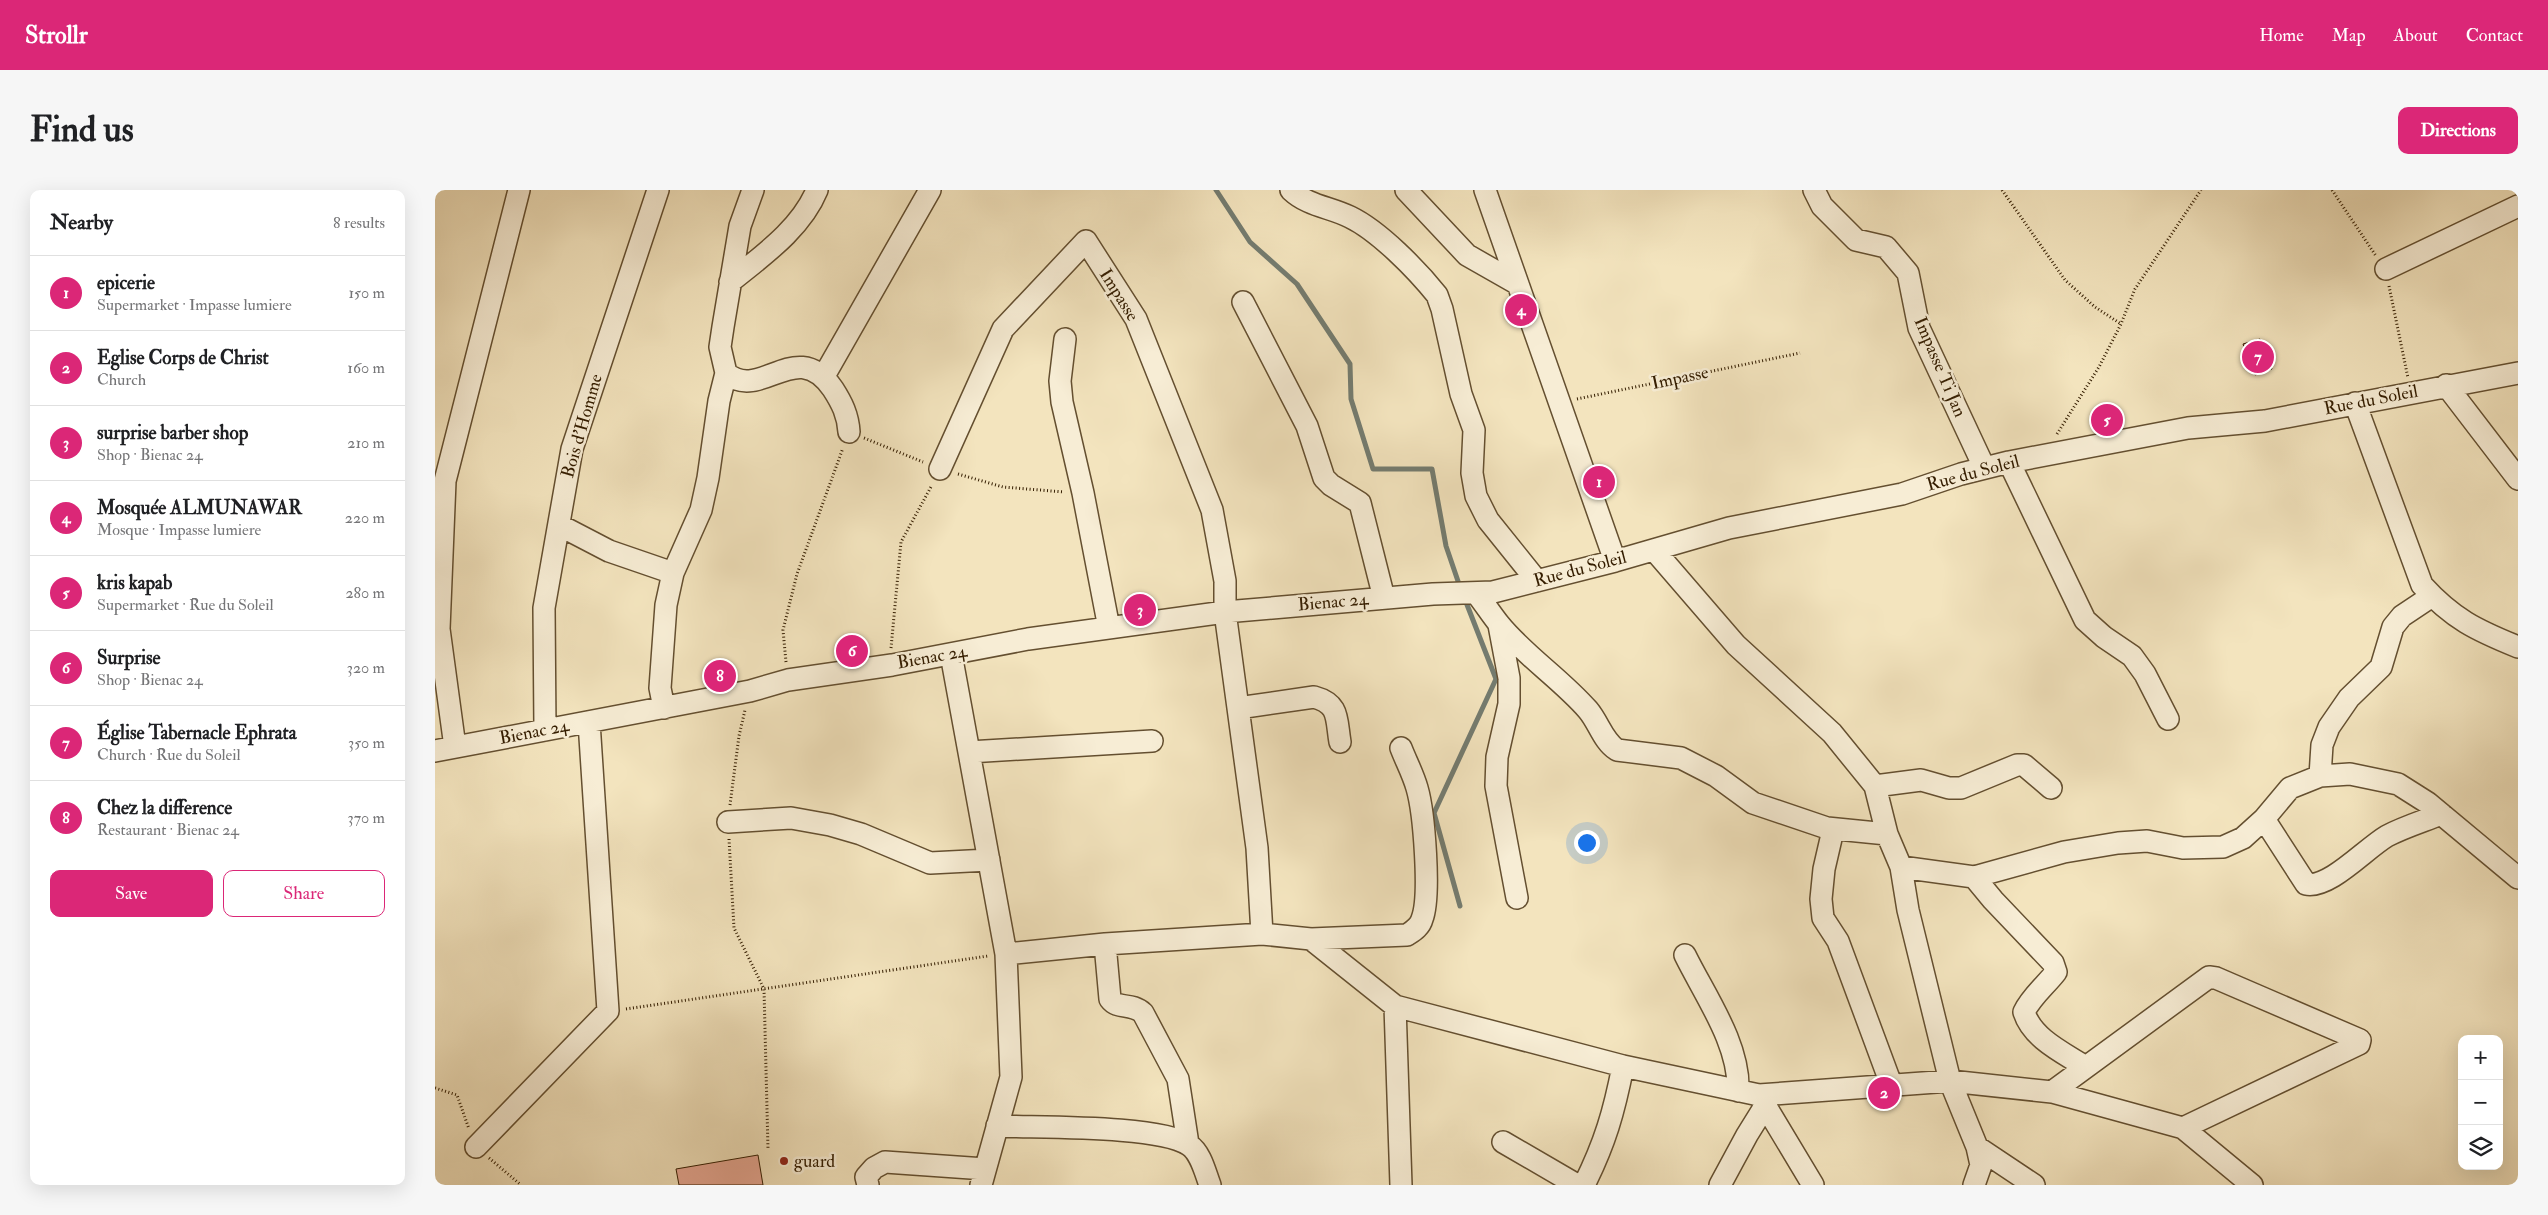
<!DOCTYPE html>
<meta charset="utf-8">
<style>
:root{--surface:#fff;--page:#f6f6f6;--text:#202124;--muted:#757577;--line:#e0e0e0;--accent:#db2777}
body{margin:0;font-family:"IM FELL Double Pica",serif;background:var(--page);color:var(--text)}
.controls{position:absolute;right:15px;bottom:15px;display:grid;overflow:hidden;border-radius:10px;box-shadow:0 5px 20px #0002}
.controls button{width:45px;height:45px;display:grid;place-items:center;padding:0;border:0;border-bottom:1px solid var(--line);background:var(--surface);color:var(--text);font:25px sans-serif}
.you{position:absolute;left:1151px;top:652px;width:18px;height:18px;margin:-12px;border:4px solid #fff;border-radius:50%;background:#1a73e8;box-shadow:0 0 0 8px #1a73e833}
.badge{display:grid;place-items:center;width:32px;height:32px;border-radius:50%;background:var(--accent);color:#fff;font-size:16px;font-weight:700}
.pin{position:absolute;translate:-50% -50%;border:2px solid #fff;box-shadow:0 1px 5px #0006}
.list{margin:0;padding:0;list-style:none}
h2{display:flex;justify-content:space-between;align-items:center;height:65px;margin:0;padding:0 20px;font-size:21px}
h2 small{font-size:16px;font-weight:400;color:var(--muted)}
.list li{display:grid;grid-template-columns:32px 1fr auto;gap:15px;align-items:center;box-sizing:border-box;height:75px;padding:0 20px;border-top:1px solid var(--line)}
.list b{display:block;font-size:19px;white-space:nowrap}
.list p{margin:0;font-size:16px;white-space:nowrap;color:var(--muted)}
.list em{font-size:16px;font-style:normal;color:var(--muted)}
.actions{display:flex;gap:10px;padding:15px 20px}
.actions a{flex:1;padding:11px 0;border:1px solid var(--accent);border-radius:10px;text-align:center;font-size:18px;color:var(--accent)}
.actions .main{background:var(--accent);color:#fff}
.icon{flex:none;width:28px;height:28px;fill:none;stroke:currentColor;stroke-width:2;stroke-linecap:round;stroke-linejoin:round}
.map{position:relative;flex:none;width:2083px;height:995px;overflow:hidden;border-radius:10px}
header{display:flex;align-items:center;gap:30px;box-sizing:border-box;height:70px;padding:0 25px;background:var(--accent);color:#fff}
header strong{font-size:24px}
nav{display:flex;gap:28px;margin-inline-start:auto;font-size:18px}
.intro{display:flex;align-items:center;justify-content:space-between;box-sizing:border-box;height:120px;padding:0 30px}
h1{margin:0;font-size:35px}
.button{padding:12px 22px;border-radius:10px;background:var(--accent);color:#fff;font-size:18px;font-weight:700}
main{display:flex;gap:30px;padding:0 30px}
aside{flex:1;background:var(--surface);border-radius:10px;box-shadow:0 5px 20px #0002}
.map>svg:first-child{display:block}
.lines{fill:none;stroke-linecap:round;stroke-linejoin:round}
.stream{stroke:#747c70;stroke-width:5}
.building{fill:#e6a793;stroke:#341d00}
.minor-casing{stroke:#644f30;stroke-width:24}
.path{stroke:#341d00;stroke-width:3;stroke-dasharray:1 2.5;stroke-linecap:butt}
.minor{stroke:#f7edd5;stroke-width:21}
.poi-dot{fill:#8f2418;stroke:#f7edd5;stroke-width:2}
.labels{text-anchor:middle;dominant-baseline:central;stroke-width:5;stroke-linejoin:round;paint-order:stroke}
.street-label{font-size:18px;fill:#341d00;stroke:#f7edd5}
.poi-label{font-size:18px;fill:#341d00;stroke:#f7edd5;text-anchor:start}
</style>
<header>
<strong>Strollr</strong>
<nav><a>Home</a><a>Map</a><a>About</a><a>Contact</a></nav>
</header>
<div class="intro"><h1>Find us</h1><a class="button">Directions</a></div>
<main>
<aside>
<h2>Nearby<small>8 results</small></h2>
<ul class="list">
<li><span class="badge">1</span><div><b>epicerie</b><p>Supermarket · Impasse lumiere</p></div><em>150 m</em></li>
<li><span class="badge">2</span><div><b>Eglise Corps de Christ</b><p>Church</p></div><em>160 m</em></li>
<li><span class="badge">3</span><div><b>surprise barber shop</b><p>Shop · Bienac 24</p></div><em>210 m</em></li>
<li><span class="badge">4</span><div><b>Mosquée ALMUNAWAR</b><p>Mosque · Impasse lumiere</p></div><em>220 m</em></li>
<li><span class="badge">5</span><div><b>kris kapab</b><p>Supermarket · Rue du Soleil</p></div><em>280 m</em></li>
<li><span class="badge">6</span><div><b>Surprise</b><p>Shop · Bienac 24</p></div><em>320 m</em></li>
<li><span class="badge">7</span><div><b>Église Tabernacle Ephrata</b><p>Church · Rue du Soleil</p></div><em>350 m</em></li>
<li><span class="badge">8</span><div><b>Chez la difference</b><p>Restaurant · Bienac 24</p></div><em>370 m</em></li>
</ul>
<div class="actions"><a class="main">Save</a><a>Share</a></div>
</aside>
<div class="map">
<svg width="2083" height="995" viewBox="0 0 2083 995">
<rect width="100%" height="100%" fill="#f3e4be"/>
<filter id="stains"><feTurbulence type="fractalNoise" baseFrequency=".004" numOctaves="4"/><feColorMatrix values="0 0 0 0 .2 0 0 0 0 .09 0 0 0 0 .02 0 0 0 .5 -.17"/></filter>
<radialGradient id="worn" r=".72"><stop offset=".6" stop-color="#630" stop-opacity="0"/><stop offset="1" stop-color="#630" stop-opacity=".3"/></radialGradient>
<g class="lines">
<!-- stream -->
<path class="stream" d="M781 0 815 52 862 94 915 174 916 209 938 279H997L1011 356 1025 397
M1025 716 999 623 1061 489 1029 407"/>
</g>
<!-- building -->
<path class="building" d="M1825 149 1837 179 1820 185 1808 154Z
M323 965 328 995H244L241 979Z"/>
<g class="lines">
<!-- minor casing -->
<g class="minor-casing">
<path id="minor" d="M856 0C873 16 895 17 915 27 944 41 982 80 1002 105L1007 119 1026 204 1039 240 1037 283 1041 306 1053 330 1102 391
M971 0 1032 65 1083 94
M1050 0 1180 371
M1379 0 1387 16 1421 50 1451 57 1473 83 1484 138 1549 277
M1951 79 2083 16
M295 92C327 66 366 39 382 0
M808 112 872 236 889 288 896 295 925 313 949 408
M630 149 625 191 627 212 648 303 674 438
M291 183C326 213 361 145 398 199 407 213 413 225 414 242
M389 186 495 0
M2011 195 2083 289
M1920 213 1987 395C2018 429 2041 440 2083 457
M1574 272 1650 430 1669 447 1697 466 1710 484 1733 529
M505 279 568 139 651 51 701 129 777 320 790 391V422L822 658 827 744
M124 335 174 361 238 383
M1219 360 1301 455 1397 543 1440 596 1452 644 1466 677 1473 720 1515 891 1542 957 1546 975 1539 995
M1041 403C1049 413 1056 424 1064 434 1089 465 1126 489 1153 520 1164 533 1168 551 1182 560L1246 568 1281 586 1318 613 1392 638 1452 644
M1064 435 1074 488V514L1062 567 1061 596 1082 708
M516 464 571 764 576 887 546 995
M229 518 225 498 231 415 238 383 266 320 273 288 284 211 291 183 285 157 288 137 305 36 318 0
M803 518 879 507C905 514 901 529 905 552
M110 540 109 418 137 259 223 0
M20 557 4 439 10 291 84 0
M0 561 315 501 353 490 457 475 593 449 790 422 998 404 1058 402 1180 371 1294 338 1467 304 1526 284 1574 272 1753 238 1830 231 2083 183
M534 562 717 551
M1885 586 1887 555 1894 537 1914 508 1946 477 1958 437 1967 426 1997 406
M1440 596 1486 590 1514 598H1526L1582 575H1589L1616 598
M1829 629 1871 694C1894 699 1930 659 1952 646 1969 637 1989 631 2006 624
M293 632 356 628 395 635 426 644 495 673 554 670
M1398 640 1389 679 1386 709 1388 728 1403 751 1456 894
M1466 677 1539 687 1629 662 1683 653 1712 651 1748 658 1788 657 1808 648 1829 629 1855 598 1885 586 1915 584 1963 594 1993 613 2083 688
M1539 687 1558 710 1618 773 1621 782C1611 795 1596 807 1589 822 1597 848 1627 862 1649 876
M876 749 972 745C978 741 985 737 987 729 996 706 989 622 982 598 978 584 971 571 966 558
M670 754 675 809C683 820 696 812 708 823L743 889 753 954
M571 764 670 754 827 744 876 749 960 816 1188 876 1324 905 1515 891 1617 902 1748 938 1817 995
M1250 765C1270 806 1305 854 1303 901
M960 816 966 995
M1617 902 1774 787 1781 788 1925 850 1924 854 1748 938
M1324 905 1378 995
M562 936C603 938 724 935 754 955 766 963 770 982 775 995
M1068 952 1142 995
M41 957 173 821 154 532
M1542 957 1599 995
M433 995 431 987 439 978 450 972 550 979
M1149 995C1170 953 1179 922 1188 876
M1285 995 1312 945 1330 916"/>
</g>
<!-- path -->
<path class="path" d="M1567 0 1630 90 1660 117 1686 134
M1897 0 1941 66
M1954 96 1973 188
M1142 209 1365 163
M1622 244 1664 177 1686 134 1700 99 1766 0
M429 248 488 272
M523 284 568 297 629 302
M456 458 466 352 497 295
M351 472 348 440 362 384 408 258
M295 615 304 546 310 520
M294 649 299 738 329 799 333 959
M191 819 553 766
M0 898 22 905 34 939
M54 968 86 995"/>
<!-- minor -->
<use href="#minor" class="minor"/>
</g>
<!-- markers -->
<circle class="poi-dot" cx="349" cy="971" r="5"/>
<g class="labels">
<!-- street labels -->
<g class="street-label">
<text transform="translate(684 105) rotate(58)">Impasse</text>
<text transform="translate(1505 177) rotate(67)">Impasse Ti Jan</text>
<text transform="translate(1245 188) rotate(-12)">Impasse</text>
<text transform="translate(1936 210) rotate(-11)">Rue du Soleil</text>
<text transform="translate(147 236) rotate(-74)">Bois d'Homme</text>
<text transform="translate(1538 283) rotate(-15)">Rue du Soleil</text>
<text transform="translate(1145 379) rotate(-15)">Rue du Soleil</text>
<text transform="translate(898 412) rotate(-5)">Bienac 24</text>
<text transform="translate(497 467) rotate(-10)">Bienac 24</text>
<text transform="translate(99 542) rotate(-11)">Bienac 24</text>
</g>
<!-- poi labels -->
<g class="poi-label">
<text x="359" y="971">guard</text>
</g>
</g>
<rect width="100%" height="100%" filter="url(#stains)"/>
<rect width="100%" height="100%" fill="url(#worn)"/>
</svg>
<div class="controls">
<button>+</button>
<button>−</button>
<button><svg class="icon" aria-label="layers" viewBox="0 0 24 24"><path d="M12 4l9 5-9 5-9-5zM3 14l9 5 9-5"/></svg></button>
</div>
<div class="you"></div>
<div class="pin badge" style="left:1164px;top:292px">1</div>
<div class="pin badge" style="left:1449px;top:903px">2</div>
<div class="pin badge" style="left:705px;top:420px">3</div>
<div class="pin badge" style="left:1086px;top:120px">4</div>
<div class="pin badge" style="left:1672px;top:230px">5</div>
<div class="pin badge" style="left:417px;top:461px">6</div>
<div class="pin badge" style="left:1823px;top:167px">7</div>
<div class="pin badge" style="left:285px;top:486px">8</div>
</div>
</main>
